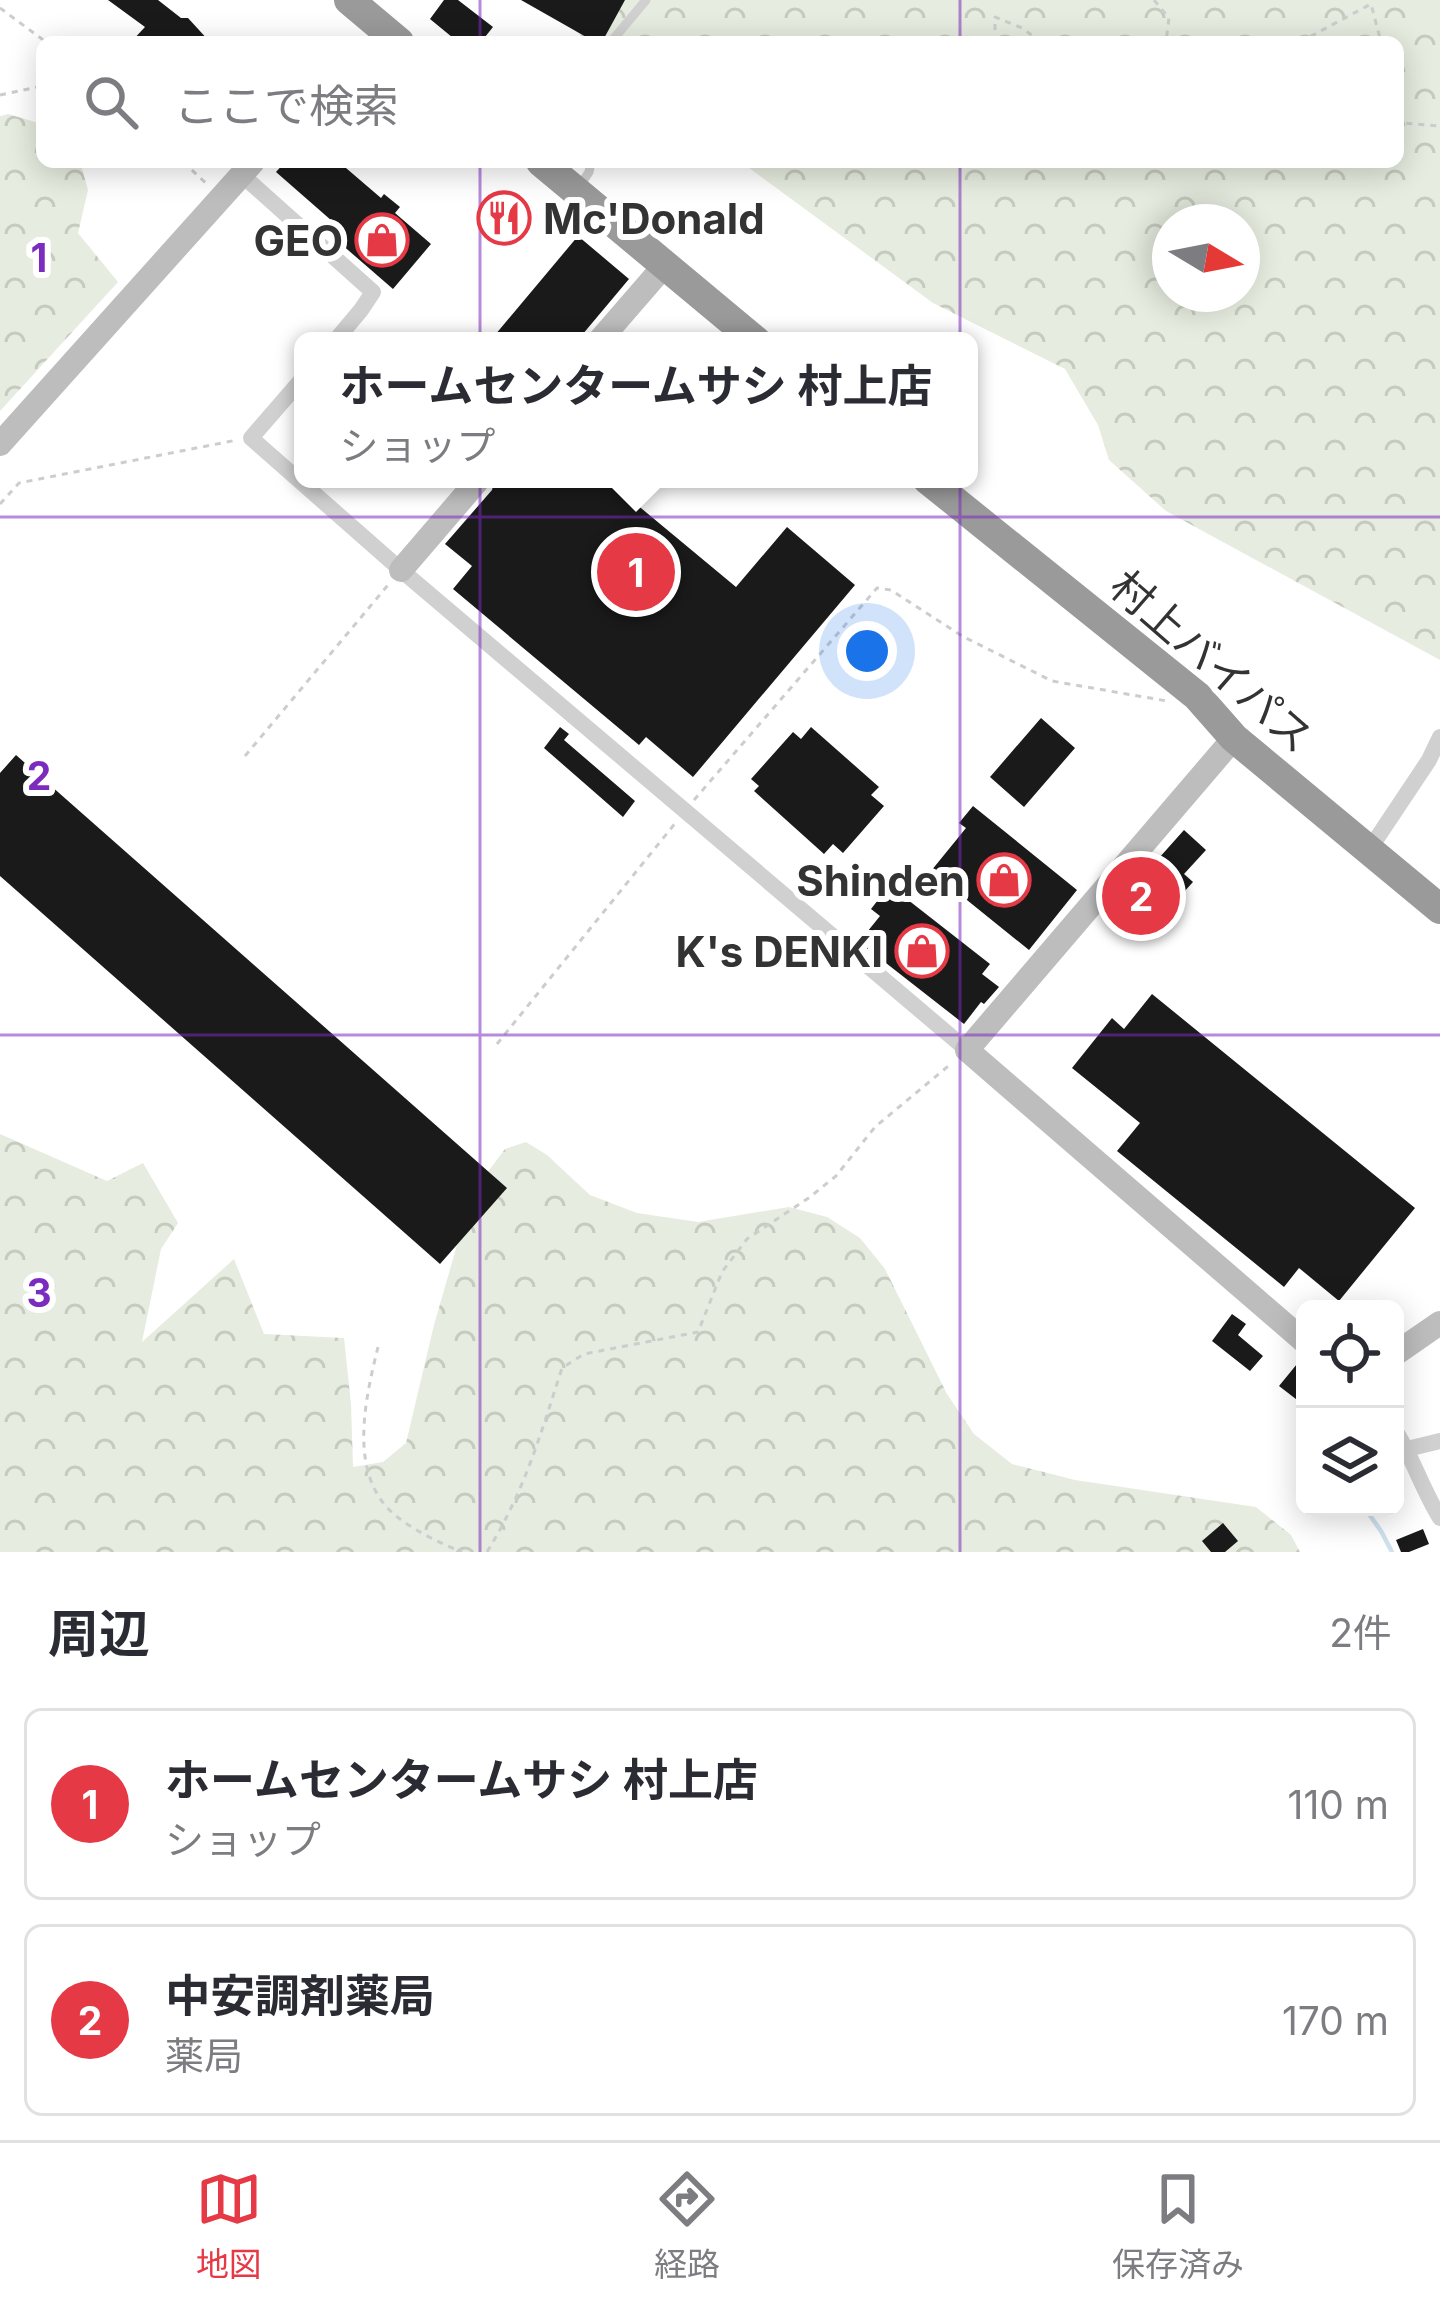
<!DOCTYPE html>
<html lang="ja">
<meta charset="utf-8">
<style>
:root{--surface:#fff;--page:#f7f7f7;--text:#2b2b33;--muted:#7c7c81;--line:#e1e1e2;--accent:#e63946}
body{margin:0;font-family:Inter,"Noto Sans JP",sans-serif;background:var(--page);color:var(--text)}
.controls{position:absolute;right:36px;bottom:36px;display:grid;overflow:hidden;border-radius:18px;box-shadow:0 6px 30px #0003}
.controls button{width:108px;height:108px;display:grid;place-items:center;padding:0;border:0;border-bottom:3px solid var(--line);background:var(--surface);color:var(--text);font:60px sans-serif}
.compass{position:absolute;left:1152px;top:204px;width:108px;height:108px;border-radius:50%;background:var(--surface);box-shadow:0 6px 30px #0003;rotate:100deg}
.you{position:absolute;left:867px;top:651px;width:42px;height:42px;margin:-30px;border:9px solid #fff;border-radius:50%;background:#1a73e8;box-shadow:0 0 0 18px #1a73e833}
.badge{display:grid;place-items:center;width:78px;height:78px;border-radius:50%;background:var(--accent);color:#fff;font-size:39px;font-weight:700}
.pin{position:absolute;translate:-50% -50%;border:6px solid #fff;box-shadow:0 3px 12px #0006}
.popup{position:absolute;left:294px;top:332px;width:684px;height:156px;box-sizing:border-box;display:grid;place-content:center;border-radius:18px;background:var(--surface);filter:drop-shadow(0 3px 9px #0005);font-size:39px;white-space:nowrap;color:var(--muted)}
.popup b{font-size:45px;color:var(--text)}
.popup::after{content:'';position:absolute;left:50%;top:100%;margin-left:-24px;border:24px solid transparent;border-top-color:var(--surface)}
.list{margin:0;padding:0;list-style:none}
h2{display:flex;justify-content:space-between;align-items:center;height:156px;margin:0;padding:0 48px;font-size:51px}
h2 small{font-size:39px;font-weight:400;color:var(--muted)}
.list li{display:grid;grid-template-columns:78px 1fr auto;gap:36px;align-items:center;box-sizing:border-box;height:192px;margin:0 24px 24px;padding:0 24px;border:3px solid var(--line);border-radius:18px}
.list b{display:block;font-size:45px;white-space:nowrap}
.list p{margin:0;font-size:39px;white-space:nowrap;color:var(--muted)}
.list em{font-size:39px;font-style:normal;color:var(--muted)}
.icon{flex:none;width:66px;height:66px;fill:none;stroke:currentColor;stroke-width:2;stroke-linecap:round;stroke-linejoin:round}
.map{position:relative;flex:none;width:1440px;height:1552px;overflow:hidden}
.search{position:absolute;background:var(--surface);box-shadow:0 6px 30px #0003;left:36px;right:36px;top:36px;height:132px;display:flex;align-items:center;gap:30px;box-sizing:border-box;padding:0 42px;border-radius:18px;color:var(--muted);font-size:45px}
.sheet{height:588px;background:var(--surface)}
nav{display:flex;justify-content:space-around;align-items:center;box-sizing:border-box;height:168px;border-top:3px solid var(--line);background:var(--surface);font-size:33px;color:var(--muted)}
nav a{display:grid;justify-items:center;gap:6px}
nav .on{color:var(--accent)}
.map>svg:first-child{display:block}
.forest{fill:url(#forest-crowns);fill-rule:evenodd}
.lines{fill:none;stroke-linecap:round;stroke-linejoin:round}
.stream{stroke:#cfe2ee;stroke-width:4.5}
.building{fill:#1a1a1a}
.path{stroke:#cdcdcd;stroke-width:3;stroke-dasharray:6 6;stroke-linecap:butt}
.lane{stroke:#d0d0d0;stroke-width:9}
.street{stroke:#d0d0d0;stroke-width:16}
.secondary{stroke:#bdbdbd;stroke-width:24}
.highway{stroke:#9a9a9a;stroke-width:30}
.grid{fill:none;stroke:#7b2cbf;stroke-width:3;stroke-opacity:0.55}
.labels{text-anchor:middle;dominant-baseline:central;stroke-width:12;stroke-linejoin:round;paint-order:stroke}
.poi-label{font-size:42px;font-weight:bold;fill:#333;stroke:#fff;text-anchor:end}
.street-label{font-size:42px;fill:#333;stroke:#fff}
.grid-label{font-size:39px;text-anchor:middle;font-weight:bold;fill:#7b2cbf;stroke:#fff;stroke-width:12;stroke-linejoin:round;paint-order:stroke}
</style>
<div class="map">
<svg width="1440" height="1552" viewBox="0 0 1440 1552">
<defs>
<pattern id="forest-crowns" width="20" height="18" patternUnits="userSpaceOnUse" patternTransform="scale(3)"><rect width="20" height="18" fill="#e6ecdf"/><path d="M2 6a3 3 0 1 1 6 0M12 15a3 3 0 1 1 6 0" fill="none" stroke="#c6cbc0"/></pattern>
</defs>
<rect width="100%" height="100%" fill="#fff"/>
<!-- forest -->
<path class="forest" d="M542 0H1440V660L1166 511 1109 460 1098 425 1065 369 933 303 741 162H1398V42H588ZM1170 222H1242V294H1170Z
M8 114 42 124V162H80L88 190 78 233 118 282 0 411V116Z
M0 1134 107 1181 143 1163 178 1223 161 1249 142 1342 234 1259 264 1334 344 1338 351 1404 353 1467 383 1462 406 1443 434 1325 472 1193 505 1149 526 1142 547 1155 590 1195 637 1213 698 1222 789 1207 827 1217 860 1238 885 1269 947 1394 974 1434 1012 1464 1075 1480 1256 1507 1291 1535 1300 1552H0Z"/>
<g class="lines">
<!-- stream -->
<path class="stream" d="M1364 1507 1381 1531 1392 1552"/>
</g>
<!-- building -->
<path class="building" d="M108 0H158L181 18H188L210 42H131L145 27Z
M444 0H458L493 27 481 42H458L430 19Z
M521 0H625L602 42H595Z
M285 162H351L346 168 381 198 384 194 400 207 395 213 431 244 393 289 333 237 340 228 276 172Z
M505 193 526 211 509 231 504 227 496 236 483 225 497 209 494 206Z
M578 236 629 279 577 341H502L495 335Z
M495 479H606L736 587 787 527 855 585 693 777 646 737 639 745 453 589 472 566 445 544 492 490Z
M1041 718 1075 748 1024 807 990 777Z
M560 727 569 734 564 740 635 801 623 817 544 748Z
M811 727 879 787 871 795 884 806 843 853 833 844 824 854 754 791 759 786 751 779 793 732 801 739Z
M16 755 507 1188 440 1264 0 876V773Z
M973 806 1077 890 1029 950 931 871 966 828 959 823Z
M1184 830 1206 850 1184 874 1193 882 1173 904 1159 892 1143 910 1126 895Z
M892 882 906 893 903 896 990 964 982 974 999 987 984 1004 981 1002 964 1024 859 942 880 916 871 909Z
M1152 994 1415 1208 1339 1301 1299 1268 1284 1287 1117 1151 1140 1123 1072 1068 1112 1018 1124 1029Z
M1232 1314 1246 1324 1238 1335 1263 1356 1250 1371 1212 1341Z
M1297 1364 1305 1371V1406L1279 1386Z
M1223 1523 1238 1541 1225 1552H1211L1202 1541Z
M1423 1529 1429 1544 1409 1552H1401L1396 1540Z"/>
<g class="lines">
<!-- path -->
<path class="path" d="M1154 0 1169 18 1166 42
M0 8 46 42
M995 42V17L1022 28 1041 42
M1300 42 1371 4 1381 42
M0 95 42 86
M1398 103 1403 123 1440 126
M183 162 208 185
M0 504 19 483 237 440
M245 756 388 585
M694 800 877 588 891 590 962 636 1052 681 1167 701
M497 1044 677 821
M378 1347C365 1400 347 1476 396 1516 415 1531 440 1543 462 1552
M487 1552C525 1490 540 1436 562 1368L584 1354 698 1332 722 1272 747 1239 810 1197 836 1176 875 1127 952 1063"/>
<!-- lane -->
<path class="lane" d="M611 42 646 0
M578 189 589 172 591 162"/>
<!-- street -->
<path class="street" d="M242 175 373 292 361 310 335 341
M303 378 251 438 401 570 967 1050
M1369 850 1429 760 1440 737
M1395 1430C1413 1458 1422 1489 1440 1518
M1407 1449 1440 1441"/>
<!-- secondary -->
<path class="secondary" d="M599 341 664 266
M0 444 253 162
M401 570 479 479
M1234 738 967 1050 1305 1342
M1395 1354 1440 1323"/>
<!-- highway -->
<path class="highway" d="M349 0 399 42
M541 162 756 341
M927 479 1197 696 1234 738 1440 909"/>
</g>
<!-- grid -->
<path class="grid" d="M480 0V42M960 0V42M480 162V1552M960 162V1552M0 517H1440M0 1035H1440"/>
<!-- icons -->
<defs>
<g id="restaurant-ring" transform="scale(2.7)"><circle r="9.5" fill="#fff" stroke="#e63946" stroke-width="1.5"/><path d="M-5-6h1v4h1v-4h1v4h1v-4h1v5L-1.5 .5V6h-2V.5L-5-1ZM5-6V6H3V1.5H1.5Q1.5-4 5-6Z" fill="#e63946"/></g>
<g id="shop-ring" transform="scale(2.7)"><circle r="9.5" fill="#fff" stroke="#e63946" stroke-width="1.5"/><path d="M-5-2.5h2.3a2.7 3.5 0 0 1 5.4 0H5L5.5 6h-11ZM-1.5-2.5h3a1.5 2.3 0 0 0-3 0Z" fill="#e63946"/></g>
</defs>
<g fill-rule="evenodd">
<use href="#restaurant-ring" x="504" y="218"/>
<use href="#shop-ring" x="382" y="240"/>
<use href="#shop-ring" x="1004" y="880"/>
<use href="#shop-ring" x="922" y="951"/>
</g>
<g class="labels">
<!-- poi labels -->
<g class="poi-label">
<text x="543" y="218" text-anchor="start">Mc'Donald</text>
<text x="343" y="240">GEO</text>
<text x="965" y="880">Shinden</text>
<text x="883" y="951">K's DENKI</text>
</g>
<!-- street labels -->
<g class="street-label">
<text transform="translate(1212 661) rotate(41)">村上バイパス</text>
</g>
</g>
<g class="grid-label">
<text x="39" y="272">1</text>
<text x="39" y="790">2</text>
<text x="39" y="1307">3</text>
</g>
</svg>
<div class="controls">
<button><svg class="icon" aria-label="locate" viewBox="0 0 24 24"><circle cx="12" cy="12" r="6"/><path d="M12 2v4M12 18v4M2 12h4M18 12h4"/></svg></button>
<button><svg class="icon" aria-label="layers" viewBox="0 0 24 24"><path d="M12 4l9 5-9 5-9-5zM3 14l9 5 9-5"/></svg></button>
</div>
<svg class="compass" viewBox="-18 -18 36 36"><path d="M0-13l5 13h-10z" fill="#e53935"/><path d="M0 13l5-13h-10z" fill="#7c7c81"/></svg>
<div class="you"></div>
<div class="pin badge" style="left:636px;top:572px">1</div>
<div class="popup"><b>ホームセンタームサシ 村上店</b>ショップ</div>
<div class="pin badge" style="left:1141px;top:896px">2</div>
<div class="search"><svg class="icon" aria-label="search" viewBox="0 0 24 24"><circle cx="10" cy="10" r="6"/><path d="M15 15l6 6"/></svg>ここで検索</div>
</div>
<section class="sheet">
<h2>周辺<small>2件</small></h2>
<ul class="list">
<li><span class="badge">1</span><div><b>ホームセンタームサシ 村上店</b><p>ショップ</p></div><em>110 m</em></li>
<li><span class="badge">2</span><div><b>中安調剤薬局</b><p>薬局</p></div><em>170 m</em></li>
</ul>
</section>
<nav>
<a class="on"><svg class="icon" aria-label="map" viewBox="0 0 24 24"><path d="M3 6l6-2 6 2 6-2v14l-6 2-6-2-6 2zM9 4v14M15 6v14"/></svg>地図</a>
<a><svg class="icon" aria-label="directions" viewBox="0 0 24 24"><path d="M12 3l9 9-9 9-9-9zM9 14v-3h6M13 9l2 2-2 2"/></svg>経路</a>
<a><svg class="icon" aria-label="saved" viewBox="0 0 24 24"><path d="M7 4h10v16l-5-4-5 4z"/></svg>保存済み</a>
</nav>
